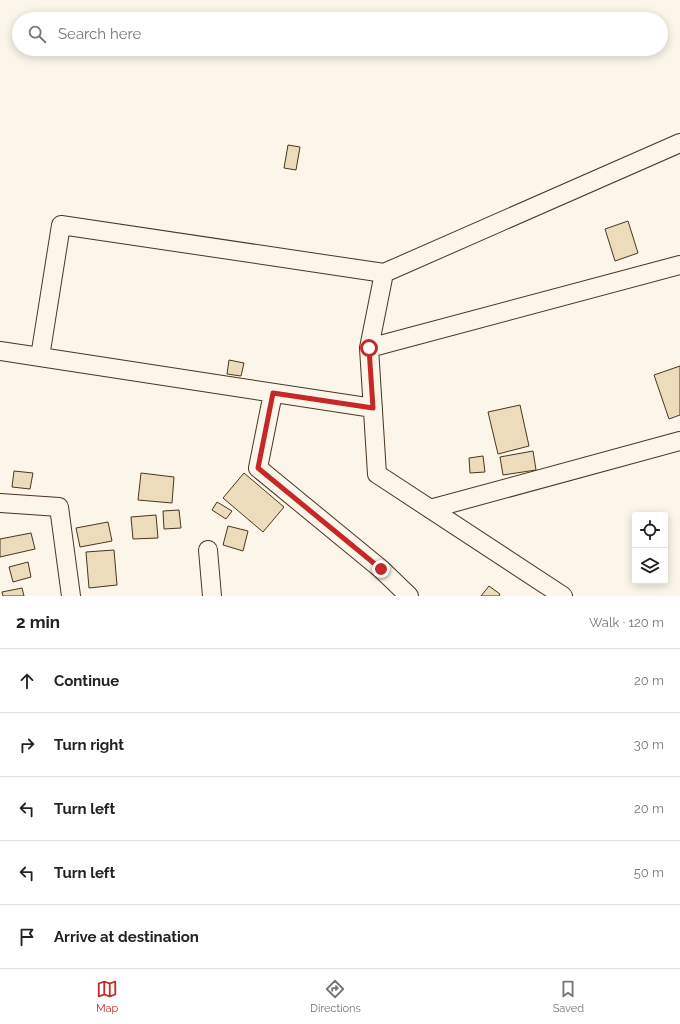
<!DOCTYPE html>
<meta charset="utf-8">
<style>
:root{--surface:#fff;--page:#f2f2f2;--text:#222;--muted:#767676;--line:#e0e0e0;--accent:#c62828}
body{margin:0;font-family:Raleway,sans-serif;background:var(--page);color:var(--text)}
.controls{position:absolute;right:12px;bottom:12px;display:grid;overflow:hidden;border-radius:4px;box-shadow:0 2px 10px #0003}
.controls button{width:36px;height:36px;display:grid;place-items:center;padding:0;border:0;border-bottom:1px solid var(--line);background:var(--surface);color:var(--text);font:20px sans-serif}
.stop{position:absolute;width:12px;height:12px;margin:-9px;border:3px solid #c62828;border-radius:50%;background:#fff}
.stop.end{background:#c62828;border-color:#fff;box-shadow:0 1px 4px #0008}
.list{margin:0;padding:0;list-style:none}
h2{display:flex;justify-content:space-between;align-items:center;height:52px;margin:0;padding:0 16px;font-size:17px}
h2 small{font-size:13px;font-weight:400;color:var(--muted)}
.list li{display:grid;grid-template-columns:26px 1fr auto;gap:12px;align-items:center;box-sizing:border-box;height:64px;padding:0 16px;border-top:1px solid var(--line)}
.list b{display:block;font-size:15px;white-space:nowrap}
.list em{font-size:13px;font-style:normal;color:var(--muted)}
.icon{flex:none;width:22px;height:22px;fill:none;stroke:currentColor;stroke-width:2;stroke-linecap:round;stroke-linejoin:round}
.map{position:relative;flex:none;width:680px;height:596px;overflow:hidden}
.search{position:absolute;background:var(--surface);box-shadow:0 2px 10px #0003;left:12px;right:12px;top:12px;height:44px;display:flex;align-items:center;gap:10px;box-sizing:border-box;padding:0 14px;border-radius:22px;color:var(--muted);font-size:15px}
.sheet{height:372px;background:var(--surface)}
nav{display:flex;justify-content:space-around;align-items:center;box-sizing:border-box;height:56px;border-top:1px solid var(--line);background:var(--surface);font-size:11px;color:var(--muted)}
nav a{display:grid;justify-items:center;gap:2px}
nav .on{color:var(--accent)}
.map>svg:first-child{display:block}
.building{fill:#ecdcbc;stroke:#4a3520}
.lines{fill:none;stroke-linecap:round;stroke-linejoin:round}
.minor-casing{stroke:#4a3520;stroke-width:20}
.minor{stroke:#fbf6e9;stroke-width:18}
.route{stroke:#c62828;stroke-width:5}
</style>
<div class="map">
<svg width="680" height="596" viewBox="0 0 680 596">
<rect width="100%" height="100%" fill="#fbf6e9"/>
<!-- building -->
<path class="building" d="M288 145 300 147 296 170 284 168Z
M628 221 638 253 615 261 605 229Z
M229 360 244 363 241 376 227 374Z
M680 366V415L669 419 654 375Z
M520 405 529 446 498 454 488 412Z
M533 451 536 470 503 475 500 457Z
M483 456 485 472 470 473 469 458Z
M14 471 33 473 30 489 12 487Z
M141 473 174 477 172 503 138 500Z
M244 473 284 507 263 532 223 498Z
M217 502 232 511 226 519 212 510Z
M179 510 181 528 164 529 163 511Z
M156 515 158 538 133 539 131 517Z
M108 522 112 541 80 547 76 528Z
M228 526 248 531 243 551 223 545Z
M31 533 35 549 0 557V539Z
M114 550 117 585 89 588 86 552Z
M28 562 31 577 13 582 9 567Z
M489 586 500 594 499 596H481Z
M22 588 24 596H3L2 592Z"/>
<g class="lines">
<!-- minor casing -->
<g class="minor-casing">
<path id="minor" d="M369 348 384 273
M0 351 40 357 61 225 384 273 680 143
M40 357 373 408
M273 393 258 468 381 569 409 596
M0 503 59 507 71 596
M430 509 680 441
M208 550 212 596
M563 596 377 474 369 348 680 265"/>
</g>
<!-- minor -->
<use href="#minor" class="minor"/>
</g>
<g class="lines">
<!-- route -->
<path class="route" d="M369 348 373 408 273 393 258 468 381 569"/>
</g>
</svg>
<div class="controls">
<button><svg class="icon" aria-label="locate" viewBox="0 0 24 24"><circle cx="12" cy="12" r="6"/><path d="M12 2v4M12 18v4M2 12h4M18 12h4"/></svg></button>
<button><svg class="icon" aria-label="layers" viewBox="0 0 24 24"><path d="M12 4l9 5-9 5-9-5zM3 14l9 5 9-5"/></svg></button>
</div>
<div class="stop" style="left:369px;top:348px"></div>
<div class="stop end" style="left:381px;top:569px"></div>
<div class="search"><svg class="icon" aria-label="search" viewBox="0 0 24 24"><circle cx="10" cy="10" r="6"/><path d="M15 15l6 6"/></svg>Search here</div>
</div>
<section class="sheet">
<h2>2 min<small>Walk · 120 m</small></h2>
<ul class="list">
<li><svg class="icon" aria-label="ahead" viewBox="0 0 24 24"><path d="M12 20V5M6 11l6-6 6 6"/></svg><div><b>Continue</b></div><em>20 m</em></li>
<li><svg class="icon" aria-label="right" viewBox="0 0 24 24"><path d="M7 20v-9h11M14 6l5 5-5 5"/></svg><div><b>Turn right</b></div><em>30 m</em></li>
<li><svg class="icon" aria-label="left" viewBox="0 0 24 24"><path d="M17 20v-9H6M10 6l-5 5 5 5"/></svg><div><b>Turn left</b></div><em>20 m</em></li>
<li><svg class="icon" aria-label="left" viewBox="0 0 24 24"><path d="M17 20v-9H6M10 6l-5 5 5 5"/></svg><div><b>Turn left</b></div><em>50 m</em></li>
<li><svg class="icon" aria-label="arrive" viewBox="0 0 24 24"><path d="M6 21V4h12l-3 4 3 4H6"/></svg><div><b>Arrive at destination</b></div></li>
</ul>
</section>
<nav>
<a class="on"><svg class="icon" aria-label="map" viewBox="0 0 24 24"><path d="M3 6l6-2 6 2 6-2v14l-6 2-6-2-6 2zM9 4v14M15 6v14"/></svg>Map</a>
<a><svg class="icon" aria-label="directions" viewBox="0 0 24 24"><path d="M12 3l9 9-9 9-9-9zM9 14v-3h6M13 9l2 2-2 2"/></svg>Directions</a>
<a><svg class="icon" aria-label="saved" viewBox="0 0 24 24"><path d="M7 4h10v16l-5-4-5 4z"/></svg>Saved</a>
</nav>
